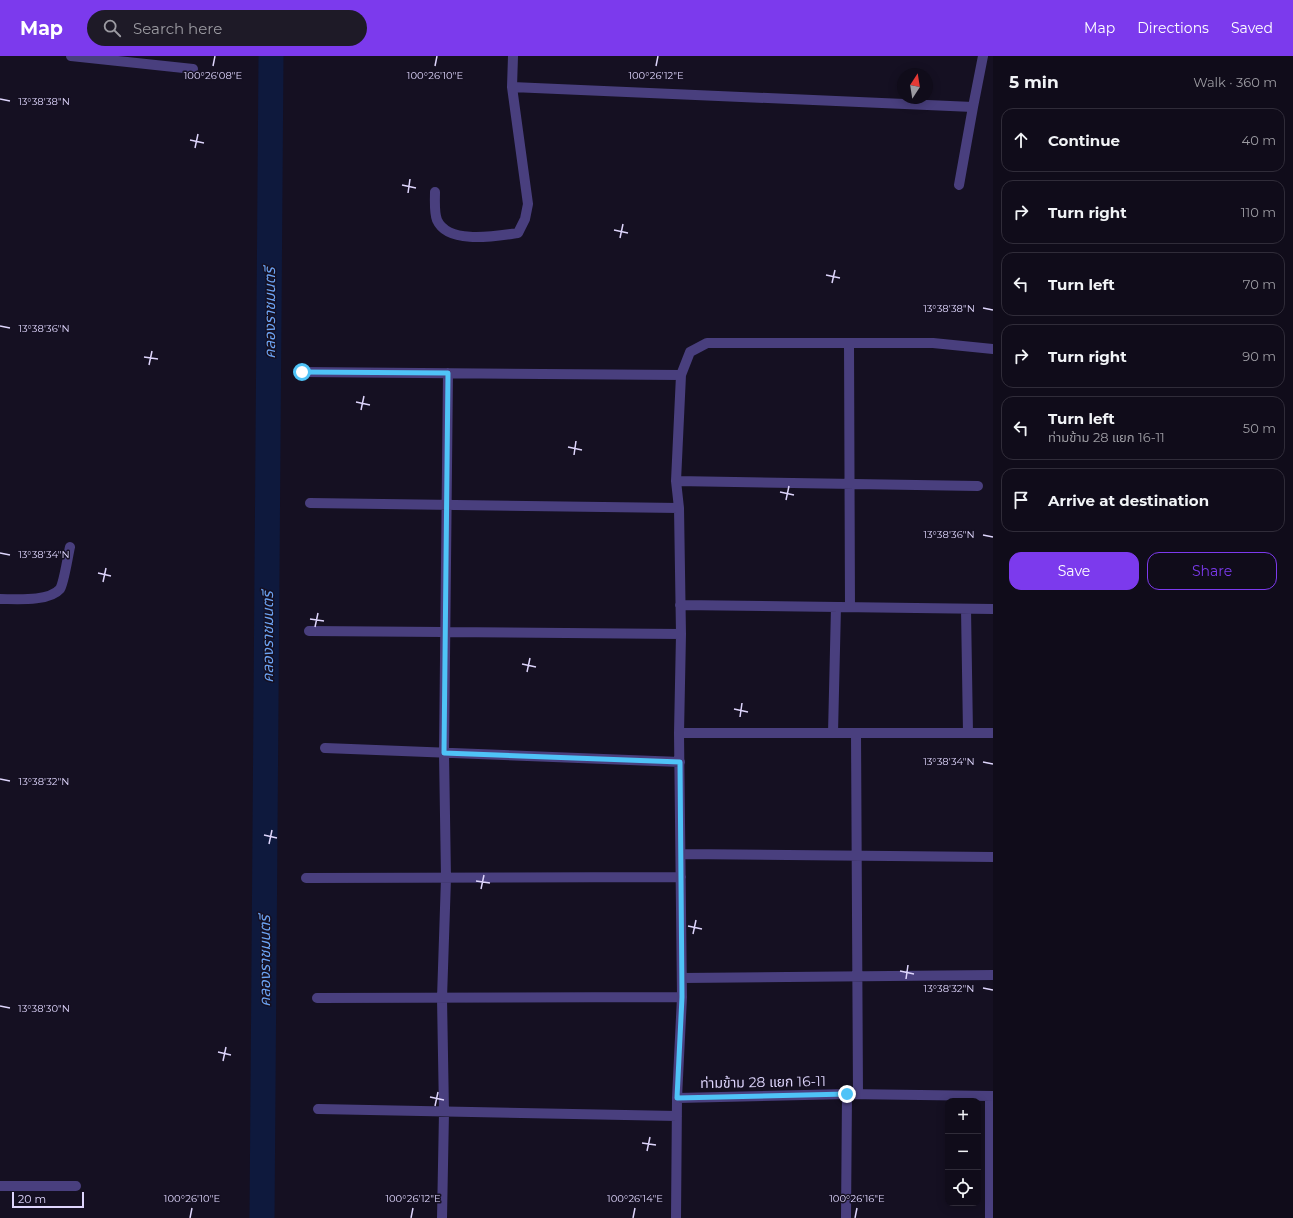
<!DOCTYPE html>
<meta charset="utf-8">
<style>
:root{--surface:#100c1a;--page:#1e1a27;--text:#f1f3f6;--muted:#9c9ba2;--line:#302c39;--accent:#7c3aed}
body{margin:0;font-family:Montserrat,"Noto Sans Thai",sans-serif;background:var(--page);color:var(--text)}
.controls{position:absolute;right:12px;bottom:12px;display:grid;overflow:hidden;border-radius:8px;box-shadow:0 2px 10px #0003}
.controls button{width:36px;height:36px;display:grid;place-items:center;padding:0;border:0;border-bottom:1px solid var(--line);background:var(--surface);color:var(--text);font:20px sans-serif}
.compass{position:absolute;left:897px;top:12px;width:36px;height:36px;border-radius:50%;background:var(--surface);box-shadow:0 2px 10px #0003;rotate:12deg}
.scale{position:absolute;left:12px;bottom:10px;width:72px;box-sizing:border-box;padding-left:4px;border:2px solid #ded5fc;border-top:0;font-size:11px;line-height:14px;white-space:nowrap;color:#ded5fc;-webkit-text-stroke:3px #151022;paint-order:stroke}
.stop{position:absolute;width:12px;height:12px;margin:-9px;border:3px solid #4fc3f7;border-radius:50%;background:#fff}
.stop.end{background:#4fc3f7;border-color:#fff;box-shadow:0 1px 4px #0008}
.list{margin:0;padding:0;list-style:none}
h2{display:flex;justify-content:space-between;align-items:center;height:52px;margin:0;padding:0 16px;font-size:17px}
h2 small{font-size:13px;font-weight:400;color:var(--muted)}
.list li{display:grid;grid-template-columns:26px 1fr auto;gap:12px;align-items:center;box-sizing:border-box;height:64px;margin:0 8px 8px;padding:0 8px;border:1px solid var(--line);border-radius:12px}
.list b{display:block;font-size:15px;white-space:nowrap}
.list p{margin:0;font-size:13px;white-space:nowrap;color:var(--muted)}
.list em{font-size:13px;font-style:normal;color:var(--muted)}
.actions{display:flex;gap:8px;padding:12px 16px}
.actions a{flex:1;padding:9px 0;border:1px solid var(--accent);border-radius:12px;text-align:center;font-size:14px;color:var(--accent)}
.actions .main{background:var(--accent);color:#fff}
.icon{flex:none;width:22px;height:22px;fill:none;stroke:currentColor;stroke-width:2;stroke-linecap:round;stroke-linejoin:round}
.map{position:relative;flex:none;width:993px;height:1162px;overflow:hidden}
header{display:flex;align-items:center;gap:24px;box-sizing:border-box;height:56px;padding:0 20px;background:var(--accent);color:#fff}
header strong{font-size:19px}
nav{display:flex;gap:22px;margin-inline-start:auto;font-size:14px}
.search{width:280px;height:36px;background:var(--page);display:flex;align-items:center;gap:10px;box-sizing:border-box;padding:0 14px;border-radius:22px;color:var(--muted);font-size:15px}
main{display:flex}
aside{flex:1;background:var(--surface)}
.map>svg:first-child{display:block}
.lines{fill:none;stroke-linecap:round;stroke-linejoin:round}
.canal{stroke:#0e193d;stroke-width:25}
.minor{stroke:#493f7e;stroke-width:10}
.route{stroke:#4fc3f7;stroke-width:5}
.ticks{fill:none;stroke:#ded5fc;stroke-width:1.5}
.labels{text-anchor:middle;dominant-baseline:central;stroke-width:3;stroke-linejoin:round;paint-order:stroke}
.street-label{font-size:14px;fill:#ded5fc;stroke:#151022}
.water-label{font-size:15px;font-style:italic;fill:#6ca3f3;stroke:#151022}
.ticks-label{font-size:10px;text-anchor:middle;fill:#ded5fc;stroke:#151022;stroke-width:3;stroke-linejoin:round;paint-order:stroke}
</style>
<header>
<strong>Map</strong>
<div class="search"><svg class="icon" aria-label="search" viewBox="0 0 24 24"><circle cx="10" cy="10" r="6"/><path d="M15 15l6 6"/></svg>Search here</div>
<nav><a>Map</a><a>Directions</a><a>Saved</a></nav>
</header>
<main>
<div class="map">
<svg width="993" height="1162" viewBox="0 0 993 1162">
<rect width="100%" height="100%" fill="#151022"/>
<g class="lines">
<!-- canal -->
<path class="canal" d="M262 1162 271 0"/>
<!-- minor -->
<path class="minor" d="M71 0 193 13
M512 31 973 51 983 0
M959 129 973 51
M435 136C435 144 434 156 437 164 448 189 496 180 518 177L525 163 528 148 512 31 513 0
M849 287 850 551
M302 316 681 319
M676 425 978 430
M310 447 679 452
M0 543C15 543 49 546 60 533 64 527 68 499 70 491
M680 549 993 553
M966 553 968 677
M309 575 681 578
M679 677H993
M833 677 836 551
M856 677 858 1038
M325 692 680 706
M681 798 993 801
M306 822 681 821
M682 922 993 919
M317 942 682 941
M677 1042 847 1038 993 1040
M318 1053 677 1060
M0 1130H76
M442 1162 444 1056 442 942 446 822 444 697 448 317
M676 1162 677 1042 682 941 679 677 681 578 679 452 676 425 681 319 690 296 707 287H933L993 293
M846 1162 847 1038
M990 1162V1040"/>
</g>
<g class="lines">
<!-- route -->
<path class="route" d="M302 316 448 317 444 697 680 706 682 941 677 1042 847 1038"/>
</g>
<!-- ticks -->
<path class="ticks" d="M213 10 215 0M435 10 437 0M656 10 658 0M0 43 10 45M190 84 204 87M195 92 198 78M402 129 416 132M408 137 410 123M614 174 628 177M620 182 623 168M826 219 840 222M832 227 835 214M983 252 993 254M0 270 10 272M144 301 158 303M149 309 152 295M356 346 370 349M361 354 364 340M568 391 582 394M574 399 576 385M780 436 794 439M786 444 789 430M983 479 993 481M0 497 10 499M98 517 111 520M103 526 106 512M310 563 324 565M315 571 318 557M522 608 536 611M527 616 530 602M734 653 748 656M740 661 742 647M983 706 993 708M0 723 10 725M264 779 277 782M269 788 272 774M476 825 490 827M481 833 484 819M688 870 702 873M693 878 696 864M900 915 914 918M906 923 908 909M983 932 993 934M0 950 10 952M218 996 231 999M223 1005 226 991M430 1041 444 1044M435 1050 438 1036M642 1087 656 1089M647 1095 650 1081M190 1162 192 1152M411 1162 413 1152M633 1162 635 1152M855 1162 857 1152"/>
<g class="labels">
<!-- street labels -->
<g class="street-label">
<text transform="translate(763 1026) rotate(-1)">ท่ามข้าม 28 แยก 16-11</text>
</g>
<!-- water labels -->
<g class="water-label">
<text transform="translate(269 257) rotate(-90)">คลองราชมนตรี</text>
<text transform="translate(267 581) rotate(-90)">คลองราชมนตรี</text>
<text transform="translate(264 905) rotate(-90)">คลองราชมนตรี</text>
</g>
</g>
<g class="ticks-label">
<text x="213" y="23">100°26'08"E</text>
<text x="435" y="23">100°26'10"E</text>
<text x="656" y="23">100°26'12"E</text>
<text x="44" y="49">13°38'38"N</text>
<text x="949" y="256">13°38'38"N</text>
<text x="44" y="276">13°38'36"N</text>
<text x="949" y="482">13°38'36"N</text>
<text x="44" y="502">13°38'34"N</text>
<text x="949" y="709">13°38'34"N</text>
<text x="44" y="729">13°38'32"N</text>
<text x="949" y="936">13°38'32"N</text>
<text x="44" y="956">13°38'30"N</text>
<text x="192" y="1146">100°26'10"E</text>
<text x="413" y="1146">100°26'12"E</text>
<text x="635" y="1146">100°26'14"E</text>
<text x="857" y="1146">100°26'16"E</text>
</g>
</svg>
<div class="controls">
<button>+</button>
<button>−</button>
<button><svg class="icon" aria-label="locate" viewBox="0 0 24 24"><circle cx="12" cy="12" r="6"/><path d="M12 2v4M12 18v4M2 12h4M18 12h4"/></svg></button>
</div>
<svg class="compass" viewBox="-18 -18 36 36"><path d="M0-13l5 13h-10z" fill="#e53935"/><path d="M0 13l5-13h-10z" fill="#9c9ba2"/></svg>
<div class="scale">20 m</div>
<div class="stop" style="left:302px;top:316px"></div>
<div class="stop end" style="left:847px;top:1038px"></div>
</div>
<aside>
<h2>5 min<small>Walk · 360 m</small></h2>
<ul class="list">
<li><svg class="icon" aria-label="ahead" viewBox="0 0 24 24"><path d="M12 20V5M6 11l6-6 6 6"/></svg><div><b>Continue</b></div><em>40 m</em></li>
<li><svg class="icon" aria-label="right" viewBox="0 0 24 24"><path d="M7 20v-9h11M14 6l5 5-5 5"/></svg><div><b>Turn right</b></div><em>110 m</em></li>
<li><svg class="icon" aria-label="left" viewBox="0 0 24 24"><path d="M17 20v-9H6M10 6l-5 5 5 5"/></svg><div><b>Turn left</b></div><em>70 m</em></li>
<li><svg class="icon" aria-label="right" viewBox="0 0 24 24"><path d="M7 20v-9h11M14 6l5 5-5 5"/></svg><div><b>Turn right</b></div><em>90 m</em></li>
<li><svg class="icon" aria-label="left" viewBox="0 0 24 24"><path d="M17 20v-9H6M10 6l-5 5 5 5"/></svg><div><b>Turn left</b><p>ท่ามข้าม 28 แยก 16-11</p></div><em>50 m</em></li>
<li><svg class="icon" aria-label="arrive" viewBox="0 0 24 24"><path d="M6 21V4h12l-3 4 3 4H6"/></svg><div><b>Arrive at destination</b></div></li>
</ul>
<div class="actions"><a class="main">Save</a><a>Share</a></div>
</aside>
</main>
